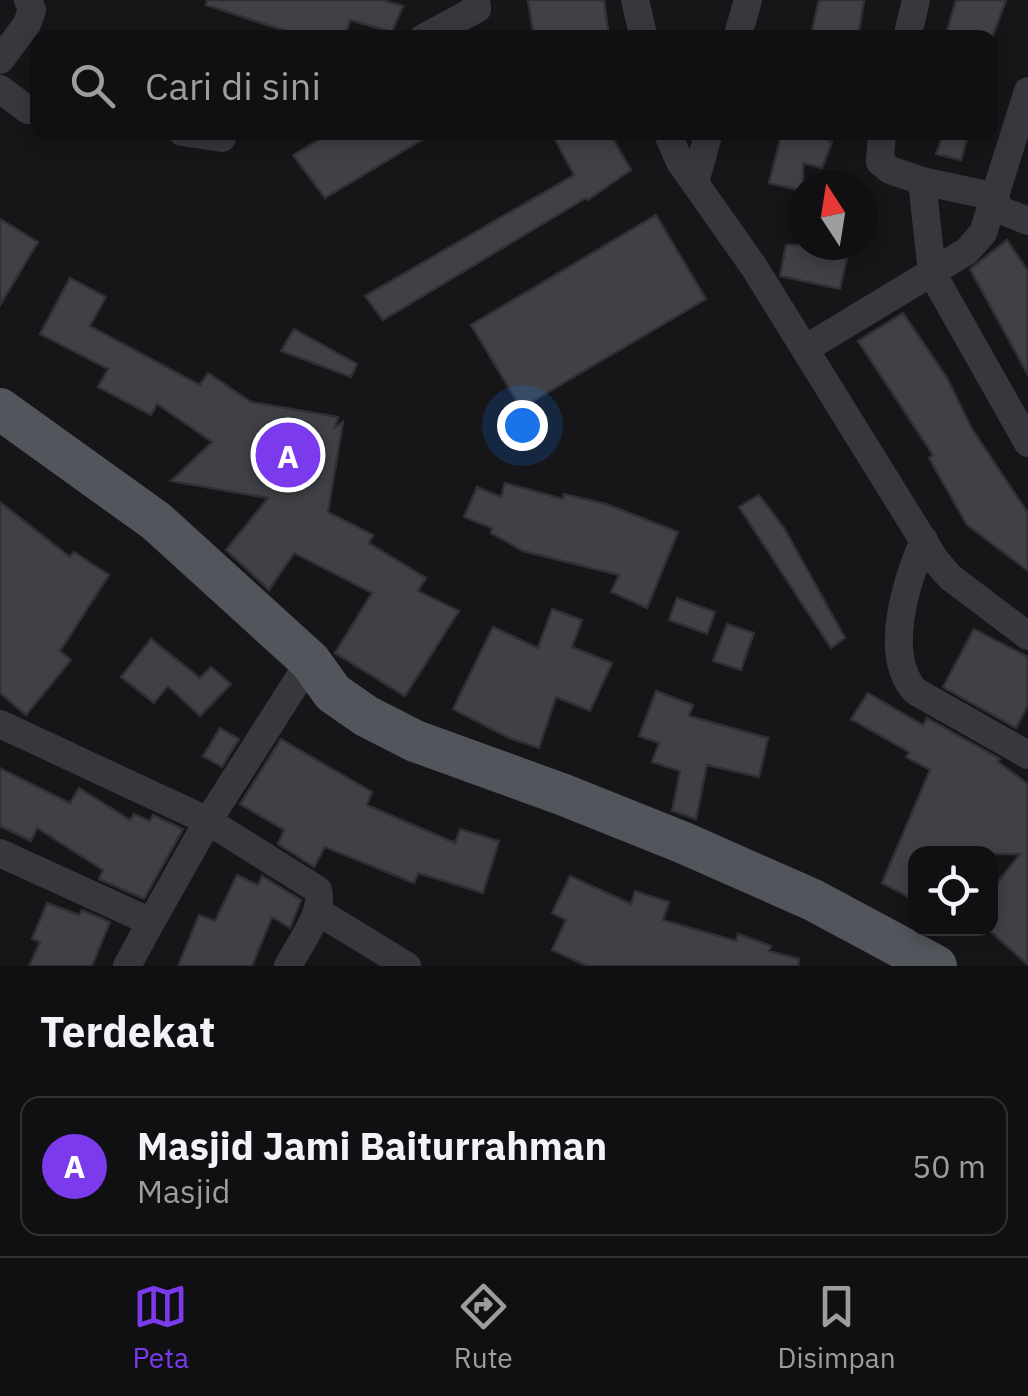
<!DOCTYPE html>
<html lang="id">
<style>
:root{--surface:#101012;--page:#19191b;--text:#f1f3f6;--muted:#9c9d9f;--line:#303032;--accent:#7c3aed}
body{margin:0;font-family:"IBM Plex Sans",sans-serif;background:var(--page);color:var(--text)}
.controls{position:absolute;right:30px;bottom:30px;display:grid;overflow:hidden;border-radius:20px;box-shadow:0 5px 15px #0003}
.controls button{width:90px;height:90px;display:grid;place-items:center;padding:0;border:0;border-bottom:2px solid var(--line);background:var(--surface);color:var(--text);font:50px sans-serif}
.compass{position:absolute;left:788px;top:170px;width:90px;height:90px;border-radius:50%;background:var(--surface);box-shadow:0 5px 15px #0003;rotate:348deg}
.you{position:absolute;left:522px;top:425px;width:35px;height:35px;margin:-25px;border:8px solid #fff;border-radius:50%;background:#1a73e8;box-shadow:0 0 0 15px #1a73e833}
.badge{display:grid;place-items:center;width:65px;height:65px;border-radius:50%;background:var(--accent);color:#fff;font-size:32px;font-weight:700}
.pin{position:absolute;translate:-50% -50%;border:5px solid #fff;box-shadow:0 2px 10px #0006}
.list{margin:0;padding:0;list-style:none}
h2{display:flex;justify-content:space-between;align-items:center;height:130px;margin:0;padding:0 40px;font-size:42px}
h2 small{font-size:32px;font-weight:400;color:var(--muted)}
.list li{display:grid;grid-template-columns:65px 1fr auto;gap:30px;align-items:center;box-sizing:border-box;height:140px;margin:0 20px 20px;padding:0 20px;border:2px solid var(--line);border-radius:20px}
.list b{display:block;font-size:38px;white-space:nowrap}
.list p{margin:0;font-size:32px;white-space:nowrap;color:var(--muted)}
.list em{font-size:32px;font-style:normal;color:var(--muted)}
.icon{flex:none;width:55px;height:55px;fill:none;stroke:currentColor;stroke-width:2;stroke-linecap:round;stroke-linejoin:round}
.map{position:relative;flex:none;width:1028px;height:966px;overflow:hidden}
.search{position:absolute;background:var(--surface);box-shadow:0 5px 15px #0003;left:30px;right:30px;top:30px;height:110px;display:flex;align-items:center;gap:25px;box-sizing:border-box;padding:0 35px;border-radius:20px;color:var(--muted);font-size:38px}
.sheet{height:290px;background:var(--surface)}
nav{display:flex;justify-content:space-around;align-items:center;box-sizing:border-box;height:140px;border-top:2px solid var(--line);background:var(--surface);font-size:28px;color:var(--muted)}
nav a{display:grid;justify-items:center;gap:5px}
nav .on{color:var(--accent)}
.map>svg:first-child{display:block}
.building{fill:#404145;stroke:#303034;stroke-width:2.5}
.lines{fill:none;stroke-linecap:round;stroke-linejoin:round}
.minor{stroke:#37383d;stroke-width:28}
.primary{stroke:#53555c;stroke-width:42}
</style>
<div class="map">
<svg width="1028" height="966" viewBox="0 0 1028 966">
<rect width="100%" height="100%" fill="#161618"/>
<!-- building -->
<path class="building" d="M207 0H382L403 6 392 32 350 20 345 38H307L206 5Z
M528 0H604L609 38H534Z
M819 0H864L858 38H810Z
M956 0H1006L992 38H945Z
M332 132H435L325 198 293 155Z
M551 132H609L631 170 588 200 586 198 383 320 365 296 574 175Z
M782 132H831L829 142H832L822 168 803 163V191L769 183Z
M944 132H969L961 160 936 154Z
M656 215 706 299 521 408 471 325Z
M0 219 38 242 0 305Z
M1007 240 1028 271V375L970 269Z
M786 245H850L840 289 780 276Z
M70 278 106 297 90 326 200 385 208 373 251 402 338 417 335 427 343 422 328 512 373 535 369 543 426 578 418 591 459 611 405 696 335 653 372 593 294 553 269 590 226 550 268 498 171 481 212 442 157 404 151 415 98 387 108 369 40 334Z
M903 313 947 378 972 429 1028 513V571L967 525 929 458 933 455 858 341Z
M294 329 357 364 351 377 281 351Z
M505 483 563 499 564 494 606 504 678 532 647 608 611 592 619 575 523 551 491 533 492 528 464 517 477 487 501 497Z
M759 495 784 528 845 638 831 648 739 507Z
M0 502 70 557 74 552 109 575 60 651 71 660 26 715 0 693Z
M677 598 715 612 707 634 669 620Z
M552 609 582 620 572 647 612 663 590 711 556 697 539 748 509 738 453 709 493 627 538 648Z
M727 624 754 633 741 670 713 661Z
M974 629 1028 657V705L1016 728 943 687Z
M151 639 200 678 211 667 231 684 200 716 168 686 154 703 121 677Z
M656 691 693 705 689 716 768 738 759 777 707 765 696 819 672 811 680 771 652 762 659 743 639 736Z
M868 693 923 725 927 718 1000 759 998 762 1028 784V965L990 931V892L1020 854H916V901L882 883 930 770 906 757 909 752 851 719Z
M220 728 239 739 222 767 203 756Z
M281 739 372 792 367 805 455 843 460 829 499 841 483 893 418 873 414 883 325 847 314 867 278 844 284 830 240 804Z
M0 768 70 803 79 788 130 820 134 814 150 821 153 815 183 829 144 899 99 879 103 870 37 828 31 841 0 826Z
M237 875 258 885 262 876 301 900 290 928 272 917 252 966H178L199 915 215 921Z
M570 876 631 904 635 891 669 902 663 920 736 941 738 934 771 946 769 951 799 959 798 966H587L552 950 566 920 552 913Z
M47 903 79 915 82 910 110 922 92 966H29L40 942 32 939Z"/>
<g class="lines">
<!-- minor -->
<path class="minor" d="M635 0 644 38
M423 38 477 9 476 0
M737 38 748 0
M907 38 916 0
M0 60 27 24 32 10 28 0
M0 89 28 110 38 111
M182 132 222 138
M667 132 680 162 754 267 936 561 950 577 1028 636
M882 132 880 162 890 170 922 181 932 273 1028 443
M922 181 996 197
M695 182 709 132
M993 207 1028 221
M805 349 967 251 983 233 1028 91
M924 540C907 580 882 654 915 691L1028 755
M0 724 208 821 318 890C325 912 298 946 288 966
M0 853 151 922 208 821 310 661
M317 911 407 966
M127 966 151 922"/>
<!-- primary -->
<path class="primary" d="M0 409 156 521 310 661 333 693 366 716 415 741 564 795 684 843 813 900 936 966"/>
</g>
</svg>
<div class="controls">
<button><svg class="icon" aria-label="locate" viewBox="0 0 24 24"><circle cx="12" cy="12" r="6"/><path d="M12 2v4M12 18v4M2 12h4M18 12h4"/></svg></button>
</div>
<svg class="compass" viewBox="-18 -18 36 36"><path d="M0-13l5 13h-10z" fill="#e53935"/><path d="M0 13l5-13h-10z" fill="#9c9d9f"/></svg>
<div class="you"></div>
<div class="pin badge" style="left:288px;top:455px">A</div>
<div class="search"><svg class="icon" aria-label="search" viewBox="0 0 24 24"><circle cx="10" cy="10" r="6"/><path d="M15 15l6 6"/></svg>Cari di sini</div>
</div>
<section class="sheet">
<h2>Terdekat<small></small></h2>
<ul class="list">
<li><span class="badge">A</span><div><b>Masjid Jami Baiturrahman</b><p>Masjid</p></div><em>50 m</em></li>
</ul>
</section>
<nav>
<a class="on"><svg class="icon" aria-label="map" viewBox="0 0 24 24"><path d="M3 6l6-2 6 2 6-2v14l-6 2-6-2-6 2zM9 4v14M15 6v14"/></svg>Peta</a>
<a><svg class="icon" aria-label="directions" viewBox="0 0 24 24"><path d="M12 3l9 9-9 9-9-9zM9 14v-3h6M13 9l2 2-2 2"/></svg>Rute</a>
<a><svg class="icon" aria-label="saved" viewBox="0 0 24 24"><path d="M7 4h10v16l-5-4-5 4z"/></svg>Disimpan</a>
</nav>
